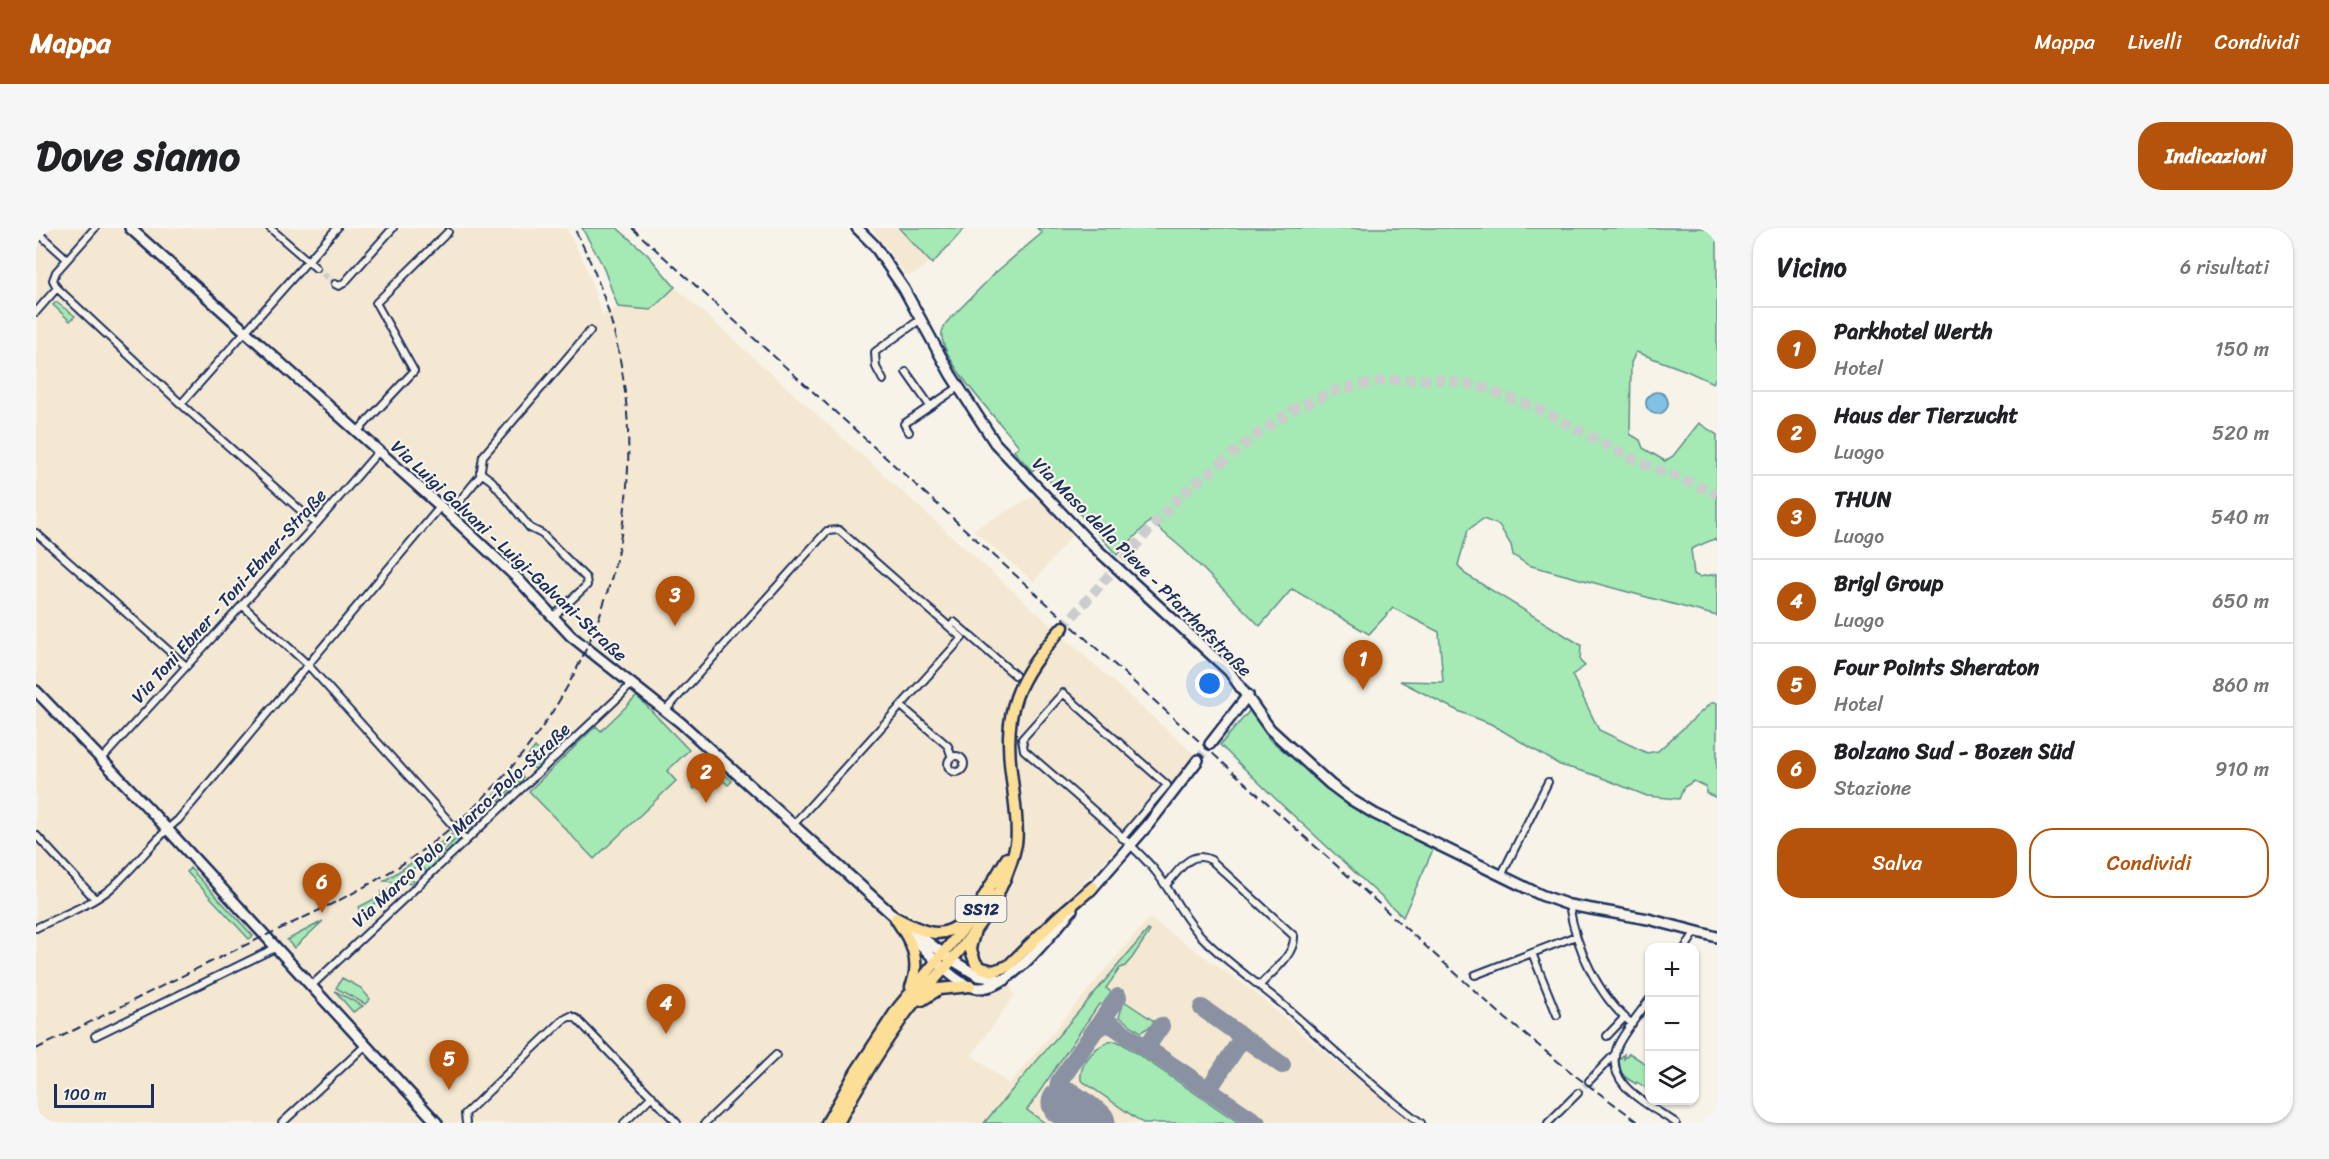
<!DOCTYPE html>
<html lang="it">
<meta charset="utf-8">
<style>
:root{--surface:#fff;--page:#f6f6f6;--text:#202124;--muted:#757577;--line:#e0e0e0;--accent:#b45309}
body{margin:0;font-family:Sriracha,sans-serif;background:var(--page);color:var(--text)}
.controls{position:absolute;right:18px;bottom:18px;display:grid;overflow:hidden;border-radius:12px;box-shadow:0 2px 4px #0004}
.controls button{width:54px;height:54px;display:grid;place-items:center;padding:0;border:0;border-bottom:2px solid var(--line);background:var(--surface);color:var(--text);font:30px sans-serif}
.scale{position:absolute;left:18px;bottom:15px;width:100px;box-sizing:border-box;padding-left:6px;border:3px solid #1b2f5e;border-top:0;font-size:16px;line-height:21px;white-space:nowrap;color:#1b2f5e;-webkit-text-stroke:4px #f7f3e8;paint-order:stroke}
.you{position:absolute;left:1174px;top:456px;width:21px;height:21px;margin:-15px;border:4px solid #fff;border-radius:50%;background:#1a73e8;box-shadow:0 0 0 9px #1a73e833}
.badge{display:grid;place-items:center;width:39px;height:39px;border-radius:50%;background:var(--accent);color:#fff;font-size:20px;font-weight:700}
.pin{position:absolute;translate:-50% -50px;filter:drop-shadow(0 2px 3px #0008)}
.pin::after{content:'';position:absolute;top:32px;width:21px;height:18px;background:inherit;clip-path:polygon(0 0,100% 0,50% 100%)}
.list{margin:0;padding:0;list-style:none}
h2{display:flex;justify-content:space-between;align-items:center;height:78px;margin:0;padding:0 24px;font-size:26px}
h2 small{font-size:20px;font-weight:400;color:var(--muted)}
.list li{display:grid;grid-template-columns:39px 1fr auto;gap:18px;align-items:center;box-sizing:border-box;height:84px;padding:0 24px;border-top:2px solid var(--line)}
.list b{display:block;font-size:22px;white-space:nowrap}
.list p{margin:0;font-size:20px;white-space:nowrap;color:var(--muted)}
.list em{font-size:20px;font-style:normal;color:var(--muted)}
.actions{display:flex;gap:12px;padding:18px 24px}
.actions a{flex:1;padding:14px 0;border:2px solid var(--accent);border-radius:24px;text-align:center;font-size:21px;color:var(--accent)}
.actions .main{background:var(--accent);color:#fff}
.icon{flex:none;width:33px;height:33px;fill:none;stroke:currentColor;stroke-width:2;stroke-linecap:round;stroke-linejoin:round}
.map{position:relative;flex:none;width:1681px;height:895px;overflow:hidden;border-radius:24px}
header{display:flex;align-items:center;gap:36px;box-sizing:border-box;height:84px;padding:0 30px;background:var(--accent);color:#fff}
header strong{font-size:28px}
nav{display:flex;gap:33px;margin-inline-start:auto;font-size:21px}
.intro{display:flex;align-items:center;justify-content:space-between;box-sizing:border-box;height:144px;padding:0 36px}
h1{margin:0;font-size:42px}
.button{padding:15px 27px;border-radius:24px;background:var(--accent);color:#fff;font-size:21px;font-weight:700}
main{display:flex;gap:36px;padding:0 36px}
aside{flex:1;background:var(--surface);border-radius:24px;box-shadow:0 2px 4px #0004}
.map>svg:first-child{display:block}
.built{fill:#f4e8d2}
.green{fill:#a5e9b4;stroke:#608c89;stroke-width:1.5}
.water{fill:#81c1e1;stroke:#5887ad;stroke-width:1.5}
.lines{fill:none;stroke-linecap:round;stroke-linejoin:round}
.taxiway{stroke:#8991a3;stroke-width:18}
.runway{stroke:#8991a3;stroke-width:45}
.street-tunnel{stroke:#cbcccc;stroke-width:6;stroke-dasharray:6 3;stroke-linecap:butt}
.secondary-tunnel{stroke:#cbcccc;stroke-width:9;stroke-dasharray:9 4.5;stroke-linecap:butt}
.primary-tunnel{stroke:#cbcccc;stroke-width:10;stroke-dasharray:10 5;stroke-linecap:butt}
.street-casing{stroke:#1b2f5e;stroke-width:10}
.secondary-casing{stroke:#1b2f5e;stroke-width:14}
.primary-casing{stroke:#1b2f5e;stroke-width:15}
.street{stroke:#f7f3e8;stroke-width:6}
.secondary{stroke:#f7f3e8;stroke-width:9}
.primary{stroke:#fdde96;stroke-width:10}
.rail{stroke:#1b2f5e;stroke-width:2;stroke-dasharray:9 4.5;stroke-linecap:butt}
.labels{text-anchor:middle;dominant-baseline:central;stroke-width:4.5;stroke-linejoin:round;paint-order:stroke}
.shield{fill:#f7f3e8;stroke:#5d6a87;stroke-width:1.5}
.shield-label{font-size:16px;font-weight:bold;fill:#1b2f5e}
.street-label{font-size:18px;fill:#1b2f5e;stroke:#f7f3e8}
</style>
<header>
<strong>Mappa</strong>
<nav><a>Mappa</a><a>Livelli</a><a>Condividi</a></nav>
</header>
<div class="intro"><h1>Dove siamo</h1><a class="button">Indicazioni</a></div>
<main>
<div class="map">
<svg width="1681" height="895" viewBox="0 0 1681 895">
<rect width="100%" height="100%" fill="#f7f3e8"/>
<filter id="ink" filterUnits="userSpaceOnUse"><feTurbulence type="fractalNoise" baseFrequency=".0167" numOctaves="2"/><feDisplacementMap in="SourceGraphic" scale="12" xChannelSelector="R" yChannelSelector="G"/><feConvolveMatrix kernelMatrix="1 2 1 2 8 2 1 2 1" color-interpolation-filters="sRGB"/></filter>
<g filter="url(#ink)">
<!-- built -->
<path class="built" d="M0 0H530L550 38 566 87 582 79 615 82 639 59 1159 527 1096 604 969 736 978 768 936 827 973 856 1113 690 1216 762 1276 814 1376 895H0Z
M836 0H863L894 33 879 46 870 47Z
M999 267 1036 307 998 354 937 302Z"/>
<!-- green -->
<path class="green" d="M546 0H581L611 26 639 59 615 82 582 79 566 36Z
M863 0H929L896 36Z
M1001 0H1681V147L1677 155 1651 143 1600 124 1595 135 1594 206 1604 212 1607 220 1629 233 1637 228 1663 195 1681 207V313L1678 311 1655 321 1658 346 1663 349 1681 346V388L1492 337 1477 327 1475 317 1463 297 1447 291 1432 302 1422 337 1429 346 1545 417 1544 433 1549 438 1536 447 1563 502 1611 525 1622 523 1675 475H1681V570L1670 565V559L1658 553 1648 559 1643 571 1611 568 1559 547 1524 537 1455 496 1422 483 1364 453 1407 454 1403 404 1357 380 1333 406 1256 361 1224 398 1147 321 1114 293 1081 327 1001 239 996 243 978 223 983 218C966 197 902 130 906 104 907 101 908 98 910 95L959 45 1006 5Z
M20 74 39 88 34 93 17 77Z
M601 468 653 522 631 543 640 553 558 631 493 563 560 498 565 503Z
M1215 481 1233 511 1300 565 1399 617 1367 689 1244 575 1184 517Z
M499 519 503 523 495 533 497 534 505 526 511 532 500 541 487 535Z
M680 539 696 553 692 557 675 542 658 561 656 558 674 540Z
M482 541 487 549 485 555 465 574 463 572 482 554 478 551 461 570 458 567Z
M456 569 459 572 433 596 436 600 433 603 425 599Z
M418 605 422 609V615L408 628 405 625 419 612 415 615 412 613 399 625 396 621Z
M394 623 397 627 386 634 387 636 399 629 403 634 391 644 383 636 372 645 379 656 348 653Z
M154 640 217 708 213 711 151 644Z
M354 661 328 686 323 685V679L346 667 345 664Z
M287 693 258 720 251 712Z
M1112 702 1114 703 1096 730 1089 738 1084 740 1070 760 1075 764 1066 778 1063 776 991 882 1009 895H948Z
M306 750 325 760 334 771 329 776 300 760Z
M299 763 327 778 317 784Z
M1088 773 1118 793 1115 798 1105 804 1083 789Z
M1080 813 1085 815 1203 895H1107L1045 852C1043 834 1063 813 1080 813Z
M1593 825 1613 838V862L1601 854 1600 856C1586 847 1585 849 1583 832L1588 826V831Z"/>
<!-- water -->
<path class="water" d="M1610 175a11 11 0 1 1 22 0a11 11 0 1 1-22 0Z"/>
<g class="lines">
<!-- taxiway -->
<path class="taxiway" d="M1166 780 1246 837
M1060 801 1069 796 1076 797 1221 895
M1110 820 1125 798
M1172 862 1207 809
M1028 875 1021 865 1023 854 1082 769"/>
<!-- runway -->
<path class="runway" d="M1028 875 1057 895"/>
<!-- street-tunnel -->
<path class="street-tunnel" d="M280 40 299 56
M1542 865 1553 853"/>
<!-- secondary-tunnel -->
<path class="secondary-tunnel" d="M1162 532 1174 516"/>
<!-- primary-tunnel -->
<path class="primary-tunnel" d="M1027 399 1144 268 1223 205 1258 181 1304 161 1350 152 1402 151 1443 158 1503 181 1597 231 1681 266"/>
<!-- street casing -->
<g class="street-casing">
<path id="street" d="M234 0 280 40
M0 3 31 31
M299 56 303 58 308 55 357 0
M21 60 145 176 280 296
M0 84 21 60 17 52 20 44 59 0
M870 144 894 178
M847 152 840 139 839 124 885 91
M145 176 301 0
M321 204 378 143 340 75 412 4
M873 204 868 196 923 159
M444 244 456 253 494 300 506 306 550 350 551 357 517 389
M413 286 444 248 447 228 554 103
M0 305 150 438
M206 377 271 436 430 612
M914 399 918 394 979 447
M865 478 912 518 916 530
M629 483 791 303 803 302 926 410 757 597
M912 536a8 8 0 1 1 16 0a8 8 0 1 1-16 0Z
M65 532 280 296 342 224
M0 607 59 671
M1086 610 1131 557 1027 465 986 511 988 522C1031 560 1077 597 1116 639 1135 661 1145 688 1166 709 1190 734 1220 754 1246 776 1292 816 1336 859 1385 895
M1465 648 1512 554
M1130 657C1143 643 1154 621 1175 632L1258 708C1259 727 1236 744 1224 757
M1533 677C1540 720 1562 768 1596 796
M0 700C24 688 53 678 74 661 99 640 117 612 142 592L404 279
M1649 720 1660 703
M1496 725 1521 787
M1439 747 1540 708
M274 759 586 466 595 456
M1614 771C1603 786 1590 801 1582 817 1565 856 1614 877 1640 895
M59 808 239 720
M1571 808 1588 790
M1553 853 1579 826
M246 895 330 817
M430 895 429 886 527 792 535 788 541 791 641 895
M588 895 616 868
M669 895 740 827
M1512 895 1542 865"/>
</g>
<!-- secondary casing -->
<g class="secondary-casing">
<path id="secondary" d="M94 0 413 286 480 349 535 408 645 495 860 690 916 732 942 748 969 752
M821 0 838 17 868 61 915 147 959 215 1054 315 1193 443 1234 501 1294 556 1314 571 1339 586 1505 667 1533 677 1612 691 1681 709
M0 463 112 580 401 895
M1174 516 1212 467
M1054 663 1112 597 1162 532
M876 708C891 723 916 753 936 759 970 769 1016 704 1036 682"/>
</g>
<!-- primary casing -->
<g class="primary-casing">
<path id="primary" d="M947 670 971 630
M860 690C886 703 905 715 929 692
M860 691C875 713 886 732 875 759
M938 706 934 720 940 736 946 740 957 743 972 738 1022 689 1057 659
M886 772 903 761 934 758
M791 895 820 844 862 780 955 667
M802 895C822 857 844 821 869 786 880 770 895 756 908 741 940 704 970 664 980 616 983 600 978 569 976 552 966 482 980 452 1027 399"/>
</g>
<!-- street -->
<use href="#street" class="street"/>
<!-- secondary -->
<use href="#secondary" class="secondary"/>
<!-- primary -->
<use href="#primary" class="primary"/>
<!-- rail -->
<path class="rail" d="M596 0 1469 790 1541 849 1604 895
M0 821C63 790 125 758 189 727 250 697 314 671 371 633 488 554 570 428 588 287 601 189 585 88 538 0"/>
</g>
</g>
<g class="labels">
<!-- shield labels -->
<rect class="shield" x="919.5" y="668" width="51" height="26" rx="4.5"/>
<g class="shield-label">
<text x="945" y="681">SS12</text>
</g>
<!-- street labels -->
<g class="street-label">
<text transform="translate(473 323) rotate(43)">Via Luigi Galvani - Luigi-Galvani-Straße</text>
<text transform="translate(1106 339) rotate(45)">Via Maso della Pieve - Pfarrhofstraße</text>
<text transform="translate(193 368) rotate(-48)">Via Toni Ebner - Toni-Ebner-Straße</text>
<text transform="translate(425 597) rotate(-43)">Via Marco Polo - Marco-Polo-Straße</text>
</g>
</g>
</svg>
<div class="controls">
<button>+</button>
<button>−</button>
<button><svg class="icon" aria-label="layers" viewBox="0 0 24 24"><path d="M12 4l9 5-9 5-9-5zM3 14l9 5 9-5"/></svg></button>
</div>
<div class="scale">100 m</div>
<div class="you"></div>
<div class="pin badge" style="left:1327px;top:462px">1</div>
<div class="pin badge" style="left:670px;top:575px">2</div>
<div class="pin badge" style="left:639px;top:398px">3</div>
<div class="pin badge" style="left:630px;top:806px">4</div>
<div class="pin badge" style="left:413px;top:862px">5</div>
<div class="pin badge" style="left:286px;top:685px">6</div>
</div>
<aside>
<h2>Vicino<small>6 risultati</small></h2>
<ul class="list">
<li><span class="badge">1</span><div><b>Parkhotel Werth</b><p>Hotel</p></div><em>150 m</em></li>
<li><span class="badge">2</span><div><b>Haus der Tierzucht</b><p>Luogo</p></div><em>520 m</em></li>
<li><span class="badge">3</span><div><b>THUN</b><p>Luogo</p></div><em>540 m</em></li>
<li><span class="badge">4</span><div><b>Brigl Group</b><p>Luogo</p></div><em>650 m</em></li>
<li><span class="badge">5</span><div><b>Four Points Sheraton</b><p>Hotel</p></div><em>860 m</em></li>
<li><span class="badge">6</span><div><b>Bolzano Sud - Bozen Süd</b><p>Stazione</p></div><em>910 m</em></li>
</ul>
<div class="actions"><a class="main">Salva</a><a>Condividi</a></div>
</aside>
</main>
